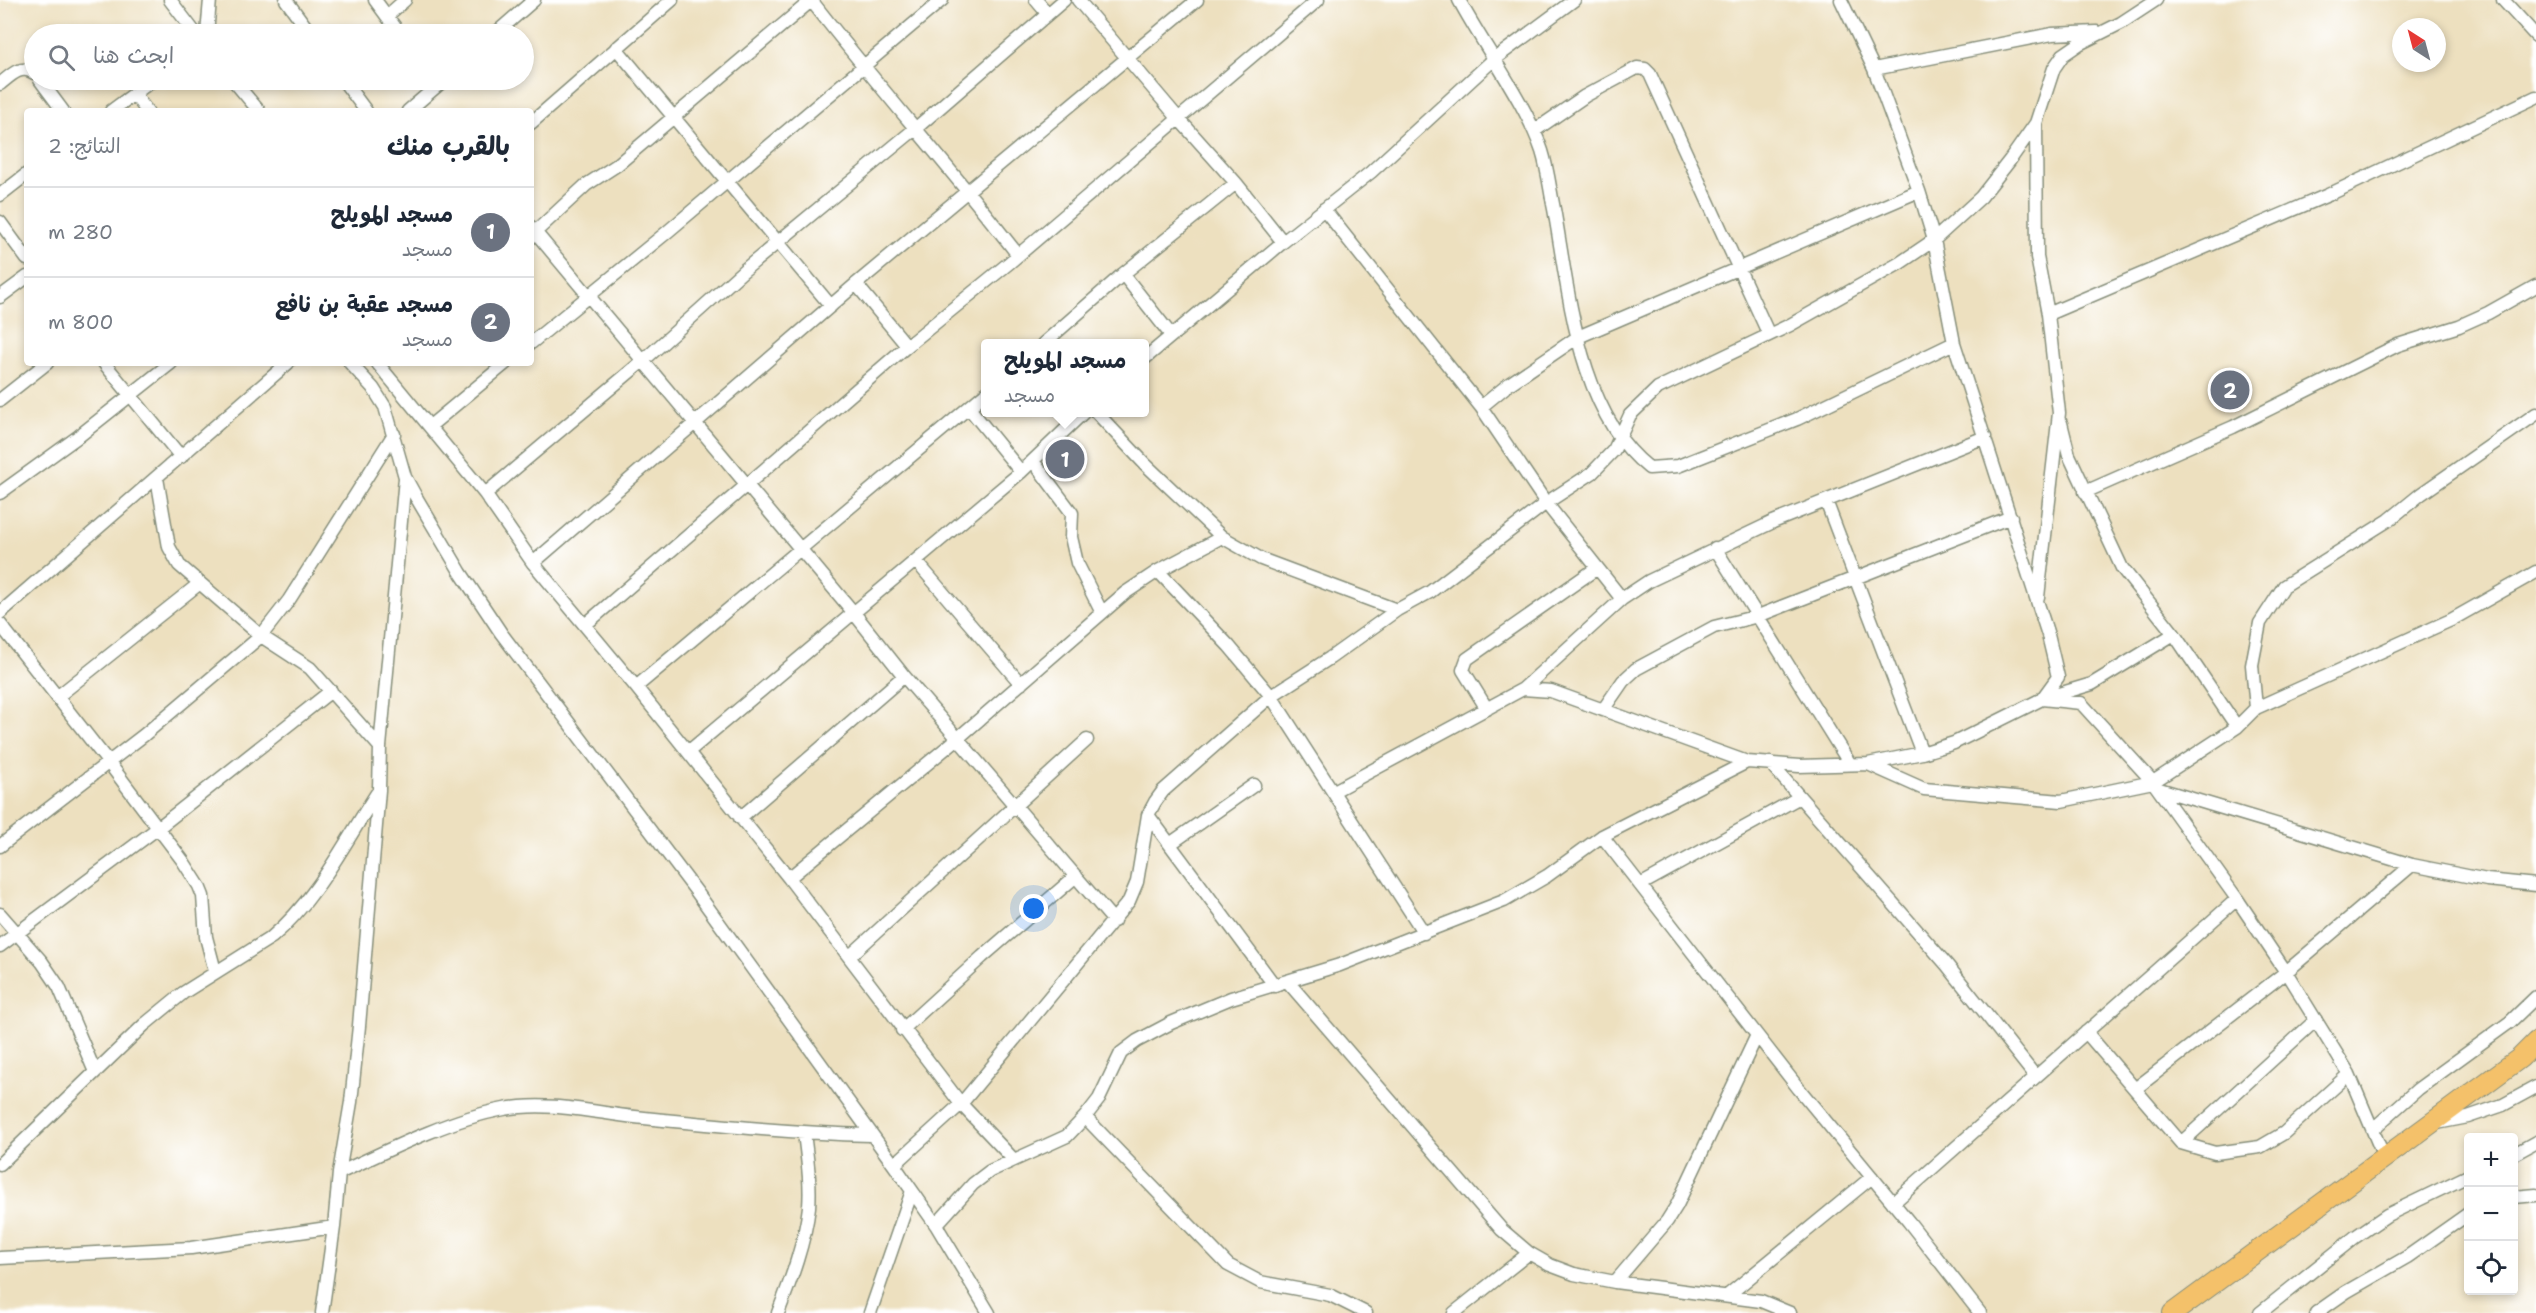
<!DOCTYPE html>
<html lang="ar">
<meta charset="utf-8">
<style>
:root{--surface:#fff;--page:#f2f2f3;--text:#1f2937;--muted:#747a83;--line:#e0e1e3;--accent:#c8321e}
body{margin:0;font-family:"Shantell Sans","Playpen Sans Arabic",sans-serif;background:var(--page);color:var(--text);direction:rtl}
.controls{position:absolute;right:18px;bottom:18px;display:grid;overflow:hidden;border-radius:6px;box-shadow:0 3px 9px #0003}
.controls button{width:54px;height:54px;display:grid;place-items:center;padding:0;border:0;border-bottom:2px solid var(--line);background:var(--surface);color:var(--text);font:30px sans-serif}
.compass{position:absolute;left:2392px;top:18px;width:54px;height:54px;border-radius:50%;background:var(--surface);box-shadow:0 3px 9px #0003;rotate:324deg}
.you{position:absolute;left:1034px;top:909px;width:21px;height:21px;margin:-15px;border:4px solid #fff;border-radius:50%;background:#1a73e8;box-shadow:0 0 0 9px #1a73e833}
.badge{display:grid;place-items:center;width:39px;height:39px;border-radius:50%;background:var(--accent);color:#fff;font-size:20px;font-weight:700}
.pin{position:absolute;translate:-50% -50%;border:3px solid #fff;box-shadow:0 2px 6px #0006}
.popup{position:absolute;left:981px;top:339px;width:168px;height:78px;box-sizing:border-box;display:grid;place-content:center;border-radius:6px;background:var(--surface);filter:drop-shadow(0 2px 4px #0005);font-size:20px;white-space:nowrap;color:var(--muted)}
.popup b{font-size:22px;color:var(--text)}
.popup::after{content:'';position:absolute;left:50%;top:100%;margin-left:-12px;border:12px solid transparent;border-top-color:var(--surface)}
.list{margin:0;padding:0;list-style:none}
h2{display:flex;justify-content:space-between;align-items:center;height:78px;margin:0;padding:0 24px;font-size:26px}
h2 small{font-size:20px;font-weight:400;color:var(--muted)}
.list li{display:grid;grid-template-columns:39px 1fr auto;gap:18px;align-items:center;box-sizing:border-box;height:90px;padding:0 24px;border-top:2px solid var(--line)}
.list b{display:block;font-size:22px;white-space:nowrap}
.list p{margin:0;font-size:20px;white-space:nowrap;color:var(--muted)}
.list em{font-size:20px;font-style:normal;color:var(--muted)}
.icon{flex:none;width:33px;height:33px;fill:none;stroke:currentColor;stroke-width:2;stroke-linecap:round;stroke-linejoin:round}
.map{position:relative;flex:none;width:2536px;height:1313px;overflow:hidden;direction:ltr}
.search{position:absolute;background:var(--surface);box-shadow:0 3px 9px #0003;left:24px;top:24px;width:510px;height:66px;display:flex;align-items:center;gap:15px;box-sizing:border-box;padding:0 21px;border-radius:33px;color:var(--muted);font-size:22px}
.panel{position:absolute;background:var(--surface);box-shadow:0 3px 9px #0003;left:24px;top:108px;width:510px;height:258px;border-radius:6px;direction:rtl}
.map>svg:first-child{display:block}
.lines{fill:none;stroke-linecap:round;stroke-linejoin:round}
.street-casing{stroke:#868e7a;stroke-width:15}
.primary-casing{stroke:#868e7a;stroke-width:22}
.street{stroke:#fff;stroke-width:12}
.primary{stroke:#f4c16a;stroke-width:20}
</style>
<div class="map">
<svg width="2536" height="1313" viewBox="0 0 2536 1313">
<rect width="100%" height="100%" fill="#fff"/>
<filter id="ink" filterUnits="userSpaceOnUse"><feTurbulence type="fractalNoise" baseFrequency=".0167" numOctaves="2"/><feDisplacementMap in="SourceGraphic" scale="12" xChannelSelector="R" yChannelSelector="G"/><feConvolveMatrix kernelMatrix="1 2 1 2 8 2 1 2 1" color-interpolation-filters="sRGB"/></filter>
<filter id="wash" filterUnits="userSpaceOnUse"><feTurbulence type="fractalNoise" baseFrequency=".008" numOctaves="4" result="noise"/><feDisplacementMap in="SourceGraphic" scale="24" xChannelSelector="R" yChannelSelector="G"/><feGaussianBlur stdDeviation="1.35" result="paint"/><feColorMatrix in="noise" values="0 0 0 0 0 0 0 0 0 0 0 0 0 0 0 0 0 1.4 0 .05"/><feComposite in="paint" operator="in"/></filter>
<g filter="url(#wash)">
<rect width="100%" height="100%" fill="#ede0bf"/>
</g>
<g filter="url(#ink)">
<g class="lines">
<!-- street casing -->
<g class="street-casing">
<path id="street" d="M170 0 196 34
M286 0 311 34
M375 0 400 34
M811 0C878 87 951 168 1018 255
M1036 0 1047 13
M1078 0 1178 118 1236 183 1283 242
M1459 0C1484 47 1525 101 1542 151 1548 170 1550 190 1554 209 1569 291 1578 413 1649 468L1678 466 1797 419 1954 343
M1841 0 1874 69 1919 191 1934 240 1954 343 2048 635 2058 677 2042 699 2081 703 2153 782 2237 899 2286 972 2349 1074 2384 1157
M2503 0 2536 36
M387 16 405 0
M207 34 210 0
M495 34 534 0
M616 48 831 306
M1874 69 2052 34 2097 32
M40 80 63 111
M233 80 259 111
M343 80 366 111
M0 84C11 75 21 64 34 73
M134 94 147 111
M111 111 153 80
M408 111 444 80
M531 123 672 0
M2036 123 2037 257 2048 314 2059 413 2038 597
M1534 131 1585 96 1637 68 1645 69 1650 74 1769 335
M0 195 27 174
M1324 209 1481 407 1546 503 1622 599
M0 222 27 259
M531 227 854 613 904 676 1114 921
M531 236 586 185 617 165 812 0
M1123 274 1171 335
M856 284 907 346
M0 297 27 277
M2048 314 2328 195 2536 97
M531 343 666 233 942 0
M1043 344 1123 274 1236 183
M1144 359 1283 242 1371 172 1493 60 1574 0
M104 363 181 457
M350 363 373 388 385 407 405 477 416 497 461 573 501 633 696 891 894 1165 936 1225 989 1313
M378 364 485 494 533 563 636 687 789 878 961 1104 1014 1160
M0 400 47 363
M1481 407 1509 384 1578 337 1919 191
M969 408 1021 472
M1096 412 1145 464 1222 537 1261 559 1397 610
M2061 423 2069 455 2122 568 2174 634 2237 727
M430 426 506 363
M1033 461 1072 513 1071 537 1077 563 1102 613
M157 478 169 547 179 565 261 636 310 668 380 747
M2085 492 2233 427 2398 345 2459 326 2488 313 2536 286
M0 493 79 436 171 363
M485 494 644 360 743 271 915 129 1064 0
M1826 501 1922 753
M1715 548 1850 764
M916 561 1021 684
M533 563 856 284 1197 0
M1158 571 1229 646 1271 696 1424 933
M0 613 288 363
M0 624 109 763 183 861 199 886 203 896 206 937 215 971
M585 625 907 346 1009 263 1318 0
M636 687 986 393
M1523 689 1551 691 1747 762 1799 766 1868 764 1922 753 1954 743 2042 699 2092 684 2174 634
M57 697 200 583
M2256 708 2451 620 2536 572
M1487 709 1463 670 1467 659 1597 568
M1603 710 1623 681 1636 669 1714 627 1758 616 2011 517
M688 752 1021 472 1084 412
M1770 763 1947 965 2035 1076
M1868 764 1924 789 2061 801 2153 782 2237 727 2256 708 2252 665 2260 623 2284 586 2389 520 2421 494 2536 414
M2159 789 2412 865 2487 880 2536 885
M1334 791 1523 689 1622 599 1649 581 1773 522 1985 437
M1148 815 1275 986
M740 818 904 676
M1602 836 1799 1089 1909 1222 1980 1313
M1170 844 1254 785
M0 846 144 735 261 636 289 600 394 434
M789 878 957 739 1125 593 1158 571 1222 537
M1640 885 1800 797
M0 914 42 962 59 987 95 1072
M0 946 158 828 331 691
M849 957 1087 740
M1288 982 1502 1230 1529 1253 1550 1265 1574 1274 1615 1282 1761 1301 1790 1313
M902 1030 982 957 1076 876
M2086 1032 2181 1143 2215 1153 2260 1147 2284 1133 2349 1074
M2135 1089 2286 972 2412 865
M1085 1117 1228 1265 1260 1282 1330 1295 1366 1313
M2437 1123 2468 1117 2503 1105 2536 1087
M2373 1129 2418 1089 2510 1022 2536 997
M2181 1143 2316 1020
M2514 1154 2536 1142
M0 1164 144 1025 183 993 272 937C317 899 345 842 377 793
M894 1165 961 1104 1129 901 1137 882 1148 815 1155 802 1163 791 1271 696 1330 658 1397 610 1430 592 1546 503 1592 473 1614 450 1630 415 1658 388 1790 325 1900 263 1934 240 1981 197 2010 160 2036 123 2054 68 2063 55 2079 44 2121 23 2156 0
M339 1173C388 1150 450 1119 504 1109 549 1101 591 1112 635 1117 713 1125 792 1133 871 1135
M2514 1197 2536 1195
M1893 1203 2237 899
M936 1225 973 1184 990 1171 1067 1136 1085 1117 1099 1099 1121 1053 1137 1041 1171 1023 1231 998 1340 965 1504 901 1547 876 1602 836 1747 762
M0 1258 191 1248 334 1227
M1615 1282 1667 1221 1677 1205 1757 1035
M1727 1296 1872 1177
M322 1313 334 1227 339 1173 351 1102 359 1026 379 790 380 747 405 478
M778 1313C791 1280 805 1242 809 1207 811 1182 807 1158 804 1133
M870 1313 912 1191
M1454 1313 1529 1253
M2260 1313 2355 1237 2387 1215 2468 1176
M2316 1313 2346 1292 2407 1257 2468 1214"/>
</g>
<!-- primary casing -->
<g class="primary-casing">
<path id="primary" d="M2173 1313 2520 1058 2536 1042"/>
</g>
<!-- street -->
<use href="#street" class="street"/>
<!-- primary -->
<use href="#primary" class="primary"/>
</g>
</g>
</svg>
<div class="controls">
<button>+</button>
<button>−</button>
<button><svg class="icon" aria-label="locate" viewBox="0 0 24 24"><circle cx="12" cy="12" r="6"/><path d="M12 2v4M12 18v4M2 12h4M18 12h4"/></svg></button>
</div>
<svg class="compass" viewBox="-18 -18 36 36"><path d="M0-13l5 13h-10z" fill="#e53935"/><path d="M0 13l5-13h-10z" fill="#747a83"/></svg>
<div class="you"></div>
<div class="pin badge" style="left:1065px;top:459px;background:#6b7280">1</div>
<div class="popup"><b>مسجد المويلح</b>مسجد</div>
<div class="pin badge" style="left:2230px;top:390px;background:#6b7280">2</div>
<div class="search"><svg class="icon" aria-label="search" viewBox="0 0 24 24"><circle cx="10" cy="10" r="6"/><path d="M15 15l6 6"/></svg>ابحث هنا</div>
<section class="panel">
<h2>بالقرب منك<small>النتائج: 2</small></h2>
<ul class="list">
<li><span class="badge" style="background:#6b7280">1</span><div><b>مسجد المويلح</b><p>مسجد</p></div><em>280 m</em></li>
<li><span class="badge" style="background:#6b7280">2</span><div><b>مسجد عقبة بن نافع</b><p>مسجد</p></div><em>800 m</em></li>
</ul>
</section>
</div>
